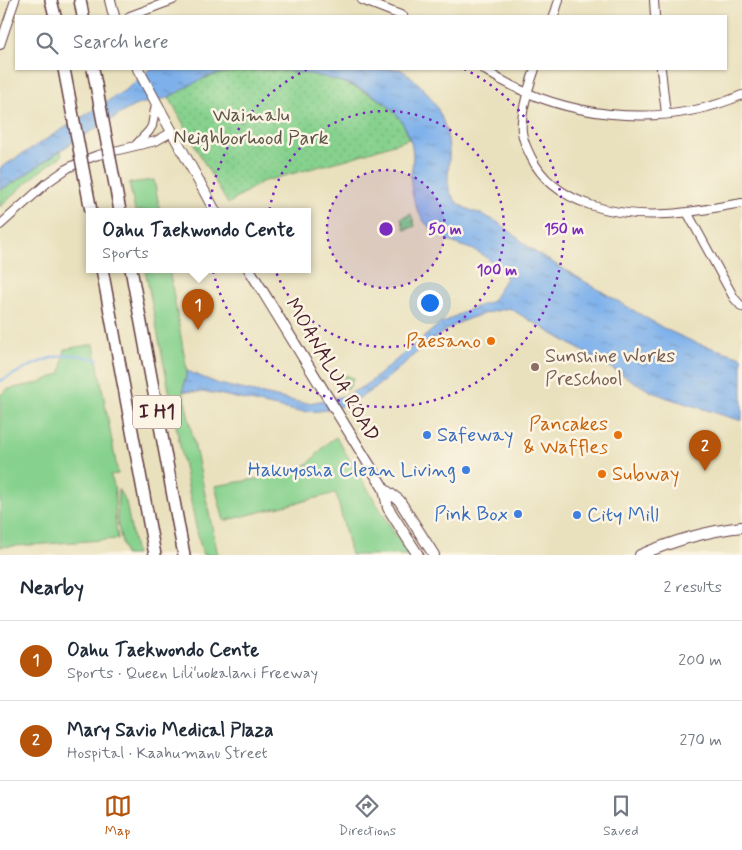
<!DOCTYPE html>
<meta charset="utf-8">
<style>
:root{--surface:#fff;--page:#f6f6f7;--text:#1f2937;--muted:#747a83;--line:#e0e1e3;--accent:#b45309}
body{margin:0;font-family:Mynerve,sans-serif;background:var(--page);color:var(--text)}
.you{position:absolute;left:429px;top:302px;width:18px;height:18px;margin:-12px;border:4px solid #fff;border-radius:50%;background:#1a73e8;box-shadow:0 0 0 8px #1a73e833}
.badge{display:grid;place-items:center;width:32px;height:32px;border-radius:50%;background:var(--accent);color:#fff;font-size:16px;font-weight:700}
.pin{position:absolute;translate:-50% -41px;filter:drop-shadow(0 1px 2px #0008)}
.pin::after{content:'';position:absolute;top:26px;width:18px;height:15px;background:inherit;clip-path:polygon(0 0,100% 0,50% 100%)}
.popup{position:absolute;left:86px;top:208px;width:225px;height:65px;box-sizing:border-box;display:grid;place-content:center;border-radius:0px;background:var(--surface);filter:drop-shadow(0 1px 4px #0005);font-size:16px;white-space:nowrap;color:var(--muted)}
.popup b{font-size:19px;color:var(--text)}
.popup::after{content:'';position:absolute;left:50%;top:100%;margin-left:-10px;border:10px solid transparent;border-top-color:var(--surface)}
.list{margin:0;padding:0;list-style:none}
h2{display:flex;justify-content:space-between;align-items:center;height:65px;margin:0;padding:0 20px;font-size:21px}
h2 small{font-size:16px;font-weight:400;color:var(--muted)}
.list li{display:grid;grid-template-columns:32px 1fr auto;gap:15px;align-items:center;box-sizing:border-box;height:80px;padding:0 20px;border-top:1px solid var(--line)}
.list b{display:block;font-size:19px;white-space:nowrap}
.list p{margin:0;font-size:16px;white-space:nowrap;color:var(--muted)}
.list em{font-size:16px;font-style:normal;color:var(--muted)}
.icon{flex:none;width:28px;height:28px;fill:none;stroke:currentColor;stroke-width:2;stroke-linecap:round;stroke-linejoin:round}
.map{position:relative;flex:none;width:742px;height:555px;overflow:hidden}
.search{position:absolute;background:var(--surface);box-shadow:0 1px 4px #0004;left:15px;right:15px;top:15px;height:55px;display:flex;align-items:center;gap:12px;box-sizing:border-box;padding:0 18px;border-radius:0px;color:var(--muted);font-size:19px}
.sheet{height:225px;background:var(--surface)}
nav{display:flex;justify-content:space-around;align-items:center;box-sizing:border-box;height:70px;border-top:1px solid var(--line);background:var(--surface);font-size:14px;color:var(--muted)}
nav a{display:grid;justify-items:center;gap:2px}
nav .on{color:var(--accent)}
.map>svg:first-child{display:block}
.grass{fill:#86d18d;stroke:#68785c}
.park{fill:url(#park-dots);stroke:#68785c}
.water{fill:url(#water-ripples);stroke:#64688b}
.lines{fill:none;stroke-linecap:round;stroke-linejoin:round}
.stream{stroke:#7eb1eb;stroke-width:2.5}
.minor-casing{stroke:#623c41;stroke-width:10}
.major-casing{stroke:#623c41;stroke-width:12}
.highway-casing{stroke:#623c41;stroke-width:14}
.minor{stroke:#fff;stroke-width:8}
.major{stroke:#fff;stroke-width:10}
.highway{stroke:#fff;stroke-width:11}
.highway-bridge-casing{stroke:#623c41;stroke-width:14;stroke-linecap:butt}
.highway-bridge{stroke:#fff;stroke-width:11}
.ring{fill:none;stroke:#7b2cbf;stroke-width:2.5;stroke-dasharray:2.5 5}
.food-dot{fill:#e8710a;stroke:#fcf5e5;stroke-width:2}
.education-dot{fill:#8d6e63;stroke:#fcf5e5;stroke-width:2}
.shop-dot{fill:#3f7fe0;stroke:#fcf5e5;stroke-width:2}
.labels{text-anchor:middle;dominant-baseline:central;stroke-width:5;stroke-linejoin:round;paint-order:stroke}
.shield{fill:#fcf5e5;stroke:#7f5f63;stroke-width:1}
.shield-label{font-size:19px;font-weight:bold;fill:#4a1f2b}
.park-label{font-size:20px;fill:#5c5448;stroke:#fcf5e5}
.food-label{font-size:20px;fill:#c56008;stroke:#fcf5e5;text-anchor:end}
.education-label{font-size:20px;fill:#785e54;stroke:#fcf5e5;text-anchor:start}
.street-label{font-size:20px;fill:#4a1f2b;stroke:#fcf5e5}
.shop-label{font-size:20px;fill:#366cbe;stroke:#fcf5e5;text-anchor:start}
.centre{fill:#7b2cbf;stroke:#fcf5e5;stroke-width:2.5}
.ring-label{font-size:15px;text-anchor:middle;font-weight:bold;fill:#7b2cbf;stroke:#fcf5e5;stroke-width:5;stroke-linejoin:round;paint-order:stroke}
</style>
<div class="map">
<svg width="742" height="555" viewBox="0 0 742 555">
<defs>
<pattern id="park-dots" width="8" height="8" patternUnits="userSpaceOnUse" patternTransform="scale(1.25)"><rect width="8" height="8" fill="#86d18d"/><path d="M2 2h.1M6 6h.1" fill="none" stroke="#75b37a" stroke-width="1.8" stroke-linecap="round"/></pattern>
<pattern id="water-ripples" width="26" height="14" patternUnits="userSpaceOnUse" patternTransform="scale(1.25)"><rect width="26" height="14" fill="#7eb1eb"/><path d="M2 4q2-2 4 0t4 0M15 11q2-2 4 0t4 0" fill="none" stroke="#698fbf"/></pattern>
</defs>
<rect width="100%" height="100%" fill="#fcf5e5"/>
<filter id="ink" filterUnits="userSpaceOnUse"><feTurbulence type="fractalNoise" baseFrequency=".02" numOctaves="2"/><feDisplacementMap in="SourceGraphic" scale="10" xChannelSelector="R" yChannelSelector="G"/><feConvolveMatrix kernelMatrix="1 2 1 2 8 2 1 2 1" color-interpolation-filters="sRGB"/></filter>
<filter id="wash" filterUnits="userSpaceOnUse"><feTurbulence type="fractalNoise" baseFrequency=".0096" numOctaves="4" result="noise"/><feDisplacementMap in="SourceGraphic" scale="20" xChannelSelector="R" yChannelSelector="G"/><feGaussianBlur stdDeviation="1.12" result="paint"/><feColorMatrix in="noise" values="0 0 0 0 0 0 0 0 0 0 0 0 0 0 0 0 0 1.4 0 .05"/><feComposite in="paint" operator="in"/></filter>
<g filter="url(#wash)">
<rect width="100%" height="100%" fill="#e9e1bd"/>
<!-- grass -->
<path class="grass" d="M61 150 62 156C39 170 20 189 0 207V190L15 182Z
M154 180 160 211H135L129 183Z
M145 269H169L187 371 183 391 218 555H203L197 532Z
M94 344 118 474 110 475C117 487 115 502 115 515 115 523 117 531 118 539L0 547V395L8 389 39 383 61 373 65 349Z
M336 437 408 555H351L336 493 224 521 215 486 285 474C294 471 302 468 310 462 319 453 325 443 336 437Z
M118 489 126 502 136 555H125L117 521Z"/>
<!-- park -->
<path class="park" d="M263 70C298 70 333 76 365 92 377 98 388 104 397 114 403 122 406 130 409 139L351 158 261 182 228 204 202 159 169 97C179 92 189 85 200 80 220 72 242 70 263 70Z
M411 214 415 226 405 230 401 218Z
M346 375 353 378V380L352 382 350 383 351 385 348 389 341 385 342 381 344 380V376Z"/>
<!-- water -->
<path class="water" d="M150 69H400C431 88 451 123 449 159 449 172 445 185 453 197 460 209 473 210 485 216 505 224 518 239 535 252L665 329 696 343 742 357V421L668 398 650 391 509 308C483 314 465 317 442 333 393 366 364 418 295 411L214 393 183 391 187 371 219 384 303 403H309L345 396 362 387 371 381 437 326 465 311 492 301 506 278C498 268 489 258 478 252 471 248 462 247 454 243 443 239 434 232 426 224 415 210 410 192 411 174 412 168 413 162 413 155 412 141 406 125 396 114 381 95 354 85 331 79 295 69 243 65 207 77 194 82 183 90 171 96 160 102 146 101 134 106 124 111 115 118 105 123 90 132 74 141 60 151 40 164 21 179 0 190V168L127 89Z"/>
<g class="lines">
<!-- stream -->
<path class="stream" d="M0 381C24 370 47 354 74 355 82 356 90 358 98 359"/>
</g>
</g>
<g filter="url(#ink)">
<g class="lines">
<!-- minor casing -->
<g class="minor-casing">
<path id="minor" d="M362 0 403 16
M654 0 655 16
M130 16 173 0
M554 16 559 0
M0 45 15 0
M483 69C557 118 659 131 742 95
M535 69C529 86 520 114 522 132 523 141 527 149 531 157 554 205 618 217 667 214 692 213 717 207 742 203
M661 69 666 114
M135 146 149 131 152 126 156 104
M687 212 734 298 742 307
M0 225 48 182 68 168 84 160 98 155 156 141 172 132"/>
</g>
<!-- major casing -->
<g class="major-casing">
<path id="major" d="M110 0 114 16
M138 69 215 211
M249 269 384 489 388 508 418 555
M384 489 399 500 434 555
M640 555C673 541 706 531 742 527"/>
</g>
<!-- highway casing -->
<g class="highway-casing">
<path id="highway" d="M51 0 55 16
M80 0 83 16
M102 269 155 555
M131 269 184 555"/>
</g>
<!-- minor -->
<use href="#minor" class="minor"/>
<!-- major -->
<use href="#major" class="major"/>
<!-- highway -->
<use href="#highway" class="highway"/>
<!-- highway-bridge casing -->
<g class="highway-bridge-casing">
<path id="highway-bridge" d="M64 69 91 211
M93 69 120 211"/>
</g>
<!-- highway-bridge -->
<use href="#highway-bridge" class="highway-bridge"/>
</g>
</g>
<!-- distance rings -->
<circle cx="386" cy="229" r="59" fill="#7b2cbf" fill-opacity=".12"/>
<g class="ring">
<circle cx="386" cy="229" r="59"/>
<circle cx="386" cy="229" r="118"/>
<path d="M464 69A178 178 0 1 1 308 69"/>
</g>
<!-- markers -->
<g class="food-dot">
<circle cx="491" cy="341" r="5"/>
<circle cx="618" cy="435" r="5"/>
<circle cx="602" cy="474" r="5"/>
</g>
<circle class="education-dot" cx="535" cy="367" r="5"/>
<g class="shop-dot">
<circle cx="427" cy="435" r="5"/>
<circle cx="466" cy="470" r="5"/>
<circle cx="518" cy="514" r="5"/>
<circle cx="577" cy="515" r="5"/>
</g>
<g class="labels">
<!-- shield labels -->
<rect class="shield" x="133" y="395.5" width="48" height="33" rx="4"/>
<g class="shield-label">
<text x="157" y="412">I H1</text>
</g>
<!-- park labels -->
<g class="park-label">
<text x="251" y="115">Waimalu<tspan x="251" dy="23">Neighborhood Park</tspan></text>
</g>
<!-- food labels -->
<g class="food-label">
<text x="481" y="341">Paesano</text>
<text x="608" y="424">Pancakes<tspan x="608" dy="23">&amp; Waffles</tspan></text>
<text x="612" y="474" text-anchor="start">Subway</text>
</g>
<!-- education labels -->
<g class="education-label">
<text x="545" y="356">Sunshine Works<tspan x="545" dy="23">Preschool</tspan></text>
</g>
<!-- street labels -->
<g class="street-label">
<text transform="translate(332 370) rotate(59)">MOANALUA ROAD</text>
</g>
<!-- shop labels -->
<g class="shop-label">
<text x="437" y="435">Safeway</text>
<text x="456" y="470" text-anchor="end">Hakuyosha Clean Living</text>
<text x="508" y="514" text-anchor="end">Pink Box</text>
<text x="587" y="515">City Mill</text>
</g>
</g>
<circle cx="386" cy="229" r="8" class="centre"/>
<g class="ring-label">
<text x="445" y="234">50 m</text>
<text x="564" y="234">150 m</text>
<text x="497" y="275">100 m</text>
</g>
</svg>
<div class="you"></div>
<div class="pin badge" style="left:198px;top:330px">1</div>
<div class="popup"><b>Oahu Taekwondo Cente</b>Sports</div>
<div class="pin badge" style="left:705px;top:471px">2</div>
<div class="search"><svg class="icon" aria-label="search" viewBox="0 0 24 24"><circle cx="10" cy="10" r="6"/><path d="M15 15l6 6"/></svg>Search here</div>
</div>
<section class="sheet">
<h2>Nearby<small>2 results</small></h2>
<ul class="list">
<li><span class="badge">1</span><div><b>Oahu Taekwondo Cente</b><p>Sports · Queen Liliʻuokalani Freeway</p></div><em>200 m</em></li>
<li><span class="badge">2</span><div><b>Mary Savio Medical Plaza</b><p>Hospital · Kaahumanu Street</p></div><em>270 m</em></li>
</ul>
</section>
<nav>
<a class="on"><svg class="icon" aria-label="map" viewBox="0 0 24 24"><path d="M3 6l6-2 6 2 6-2v14l-6 2-6-2-6 2zM9 4v14M15 6v14"/></svg>Map</a>
<a><svg class="icon" aria-label="directions" viewBox="0 0 24 24"><path d="M12 3l9 9-9 9-9-9zM9 14v-3h6M13 9l2 2-2 2"/></svg>Directions</a>
<a><svg class="icon" aria-label="saved" viewBox="0 0 24 24"><path d="M7 4h10v16l-5-4-5 4z"/></svg>Saved</a>
</nav>
